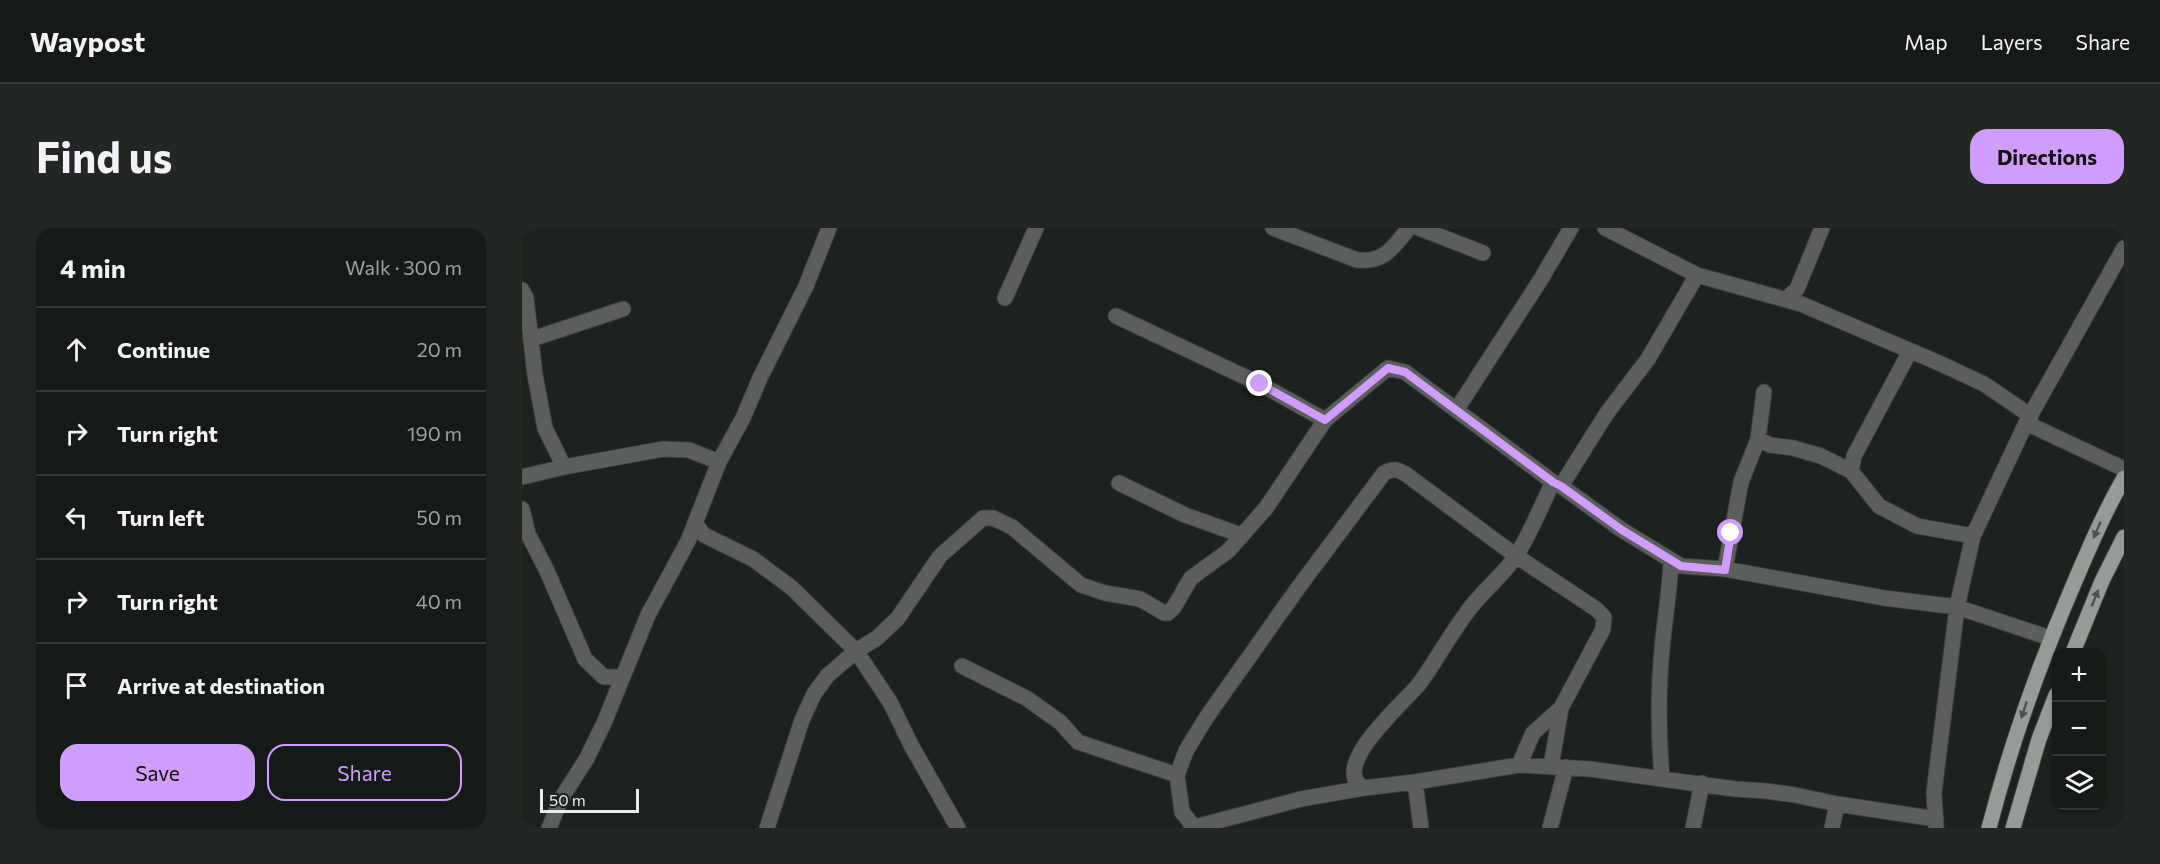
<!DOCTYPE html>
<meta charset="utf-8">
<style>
:root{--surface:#151a17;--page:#222724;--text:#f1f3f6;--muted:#9da1a1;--line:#343836;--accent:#d09dff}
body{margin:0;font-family:Commissioner,sans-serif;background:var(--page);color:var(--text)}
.controls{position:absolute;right:18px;bottom:18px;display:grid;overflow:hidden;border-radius:12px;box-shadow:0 2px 4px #0004}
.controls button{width:54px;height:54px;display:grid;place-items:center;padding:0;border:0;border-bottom:2px solid var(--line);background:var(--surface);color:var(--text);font:30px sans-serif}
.scale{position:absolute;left:18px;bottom:15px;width:99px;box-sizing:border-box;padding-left:6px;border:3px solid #e9edeb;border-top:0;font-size:16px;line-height:21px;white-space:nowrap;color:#e9edeb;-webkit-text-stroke:4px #1c221f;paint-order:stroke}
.stop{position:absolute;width:18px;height:18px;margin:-14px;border:4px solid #d09dff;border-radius:50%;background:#fff}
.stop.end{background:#d09dff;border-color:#fff;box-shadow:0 2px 6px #0008}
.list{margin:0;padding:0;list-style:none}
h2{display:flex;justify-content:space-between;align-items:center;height:78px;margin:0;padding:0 24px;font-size:26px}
h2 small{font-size:20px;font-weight:400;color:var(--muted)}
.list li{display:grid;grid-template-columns:39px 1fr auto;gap:18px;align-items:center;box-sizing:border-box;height:84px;padding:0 24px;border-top:2px solid var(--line)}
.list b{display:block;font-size:22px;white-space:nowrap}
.list em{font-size:20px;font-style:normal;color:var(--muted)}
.actions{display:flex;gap:12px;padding:18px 24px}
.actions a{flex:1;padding:14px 0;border:2px solid var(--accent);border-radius:18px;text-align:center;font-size:21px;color:var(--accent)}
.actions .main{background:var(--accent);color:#111}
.icon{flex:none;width:33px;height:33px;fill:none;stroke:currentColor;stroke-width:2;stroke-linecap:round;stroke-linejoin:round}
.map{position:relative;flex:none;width:1602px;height:600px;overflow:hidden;border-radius:18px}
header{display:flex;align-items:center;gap:36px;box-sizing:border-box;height:84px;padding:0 30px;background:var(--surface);border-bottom:2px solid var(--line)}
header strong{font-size:28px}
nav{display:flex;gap:33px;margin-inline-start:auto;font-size:21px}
.intro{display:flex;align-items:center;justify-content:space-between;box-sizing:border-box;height:144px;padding:0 36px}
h1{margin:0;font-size:42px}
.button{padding:15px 27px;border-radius:18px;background:var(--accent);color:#111;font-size:21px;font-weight:700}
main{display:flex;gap:36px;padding:0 36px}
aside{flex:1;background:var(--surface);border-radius:18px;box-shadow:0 2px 4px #0004}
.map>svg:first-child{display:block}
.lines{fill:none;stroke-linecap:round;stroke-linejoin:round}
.minor-casing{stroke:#393e3c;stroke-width:17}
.major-casing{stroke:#393e3c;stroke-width:17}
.minor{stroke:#5b5e5c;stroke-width:15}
.major{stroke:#959c98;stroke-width:15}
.oneway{fill:#4c534f}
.route{stroke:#d09dff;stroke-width:8}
</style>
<header>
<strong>Waypost</strong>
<nav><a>Map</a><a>Layers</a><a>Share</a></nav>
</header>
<div class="intro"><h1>Find us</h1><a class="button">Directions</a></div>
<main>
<aside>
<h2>4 min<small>Walk · 300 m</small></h2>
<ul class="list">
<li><svg class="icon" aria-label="ahead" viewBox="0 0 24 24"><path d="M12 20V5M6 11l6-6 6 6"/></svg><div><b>Continue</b></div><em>20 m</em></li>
<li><svg class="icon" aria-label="right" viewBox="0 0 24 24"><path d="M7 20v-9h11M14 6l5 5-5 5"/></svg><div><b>Turn right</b></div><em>190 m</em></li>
<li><svg class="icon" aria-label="left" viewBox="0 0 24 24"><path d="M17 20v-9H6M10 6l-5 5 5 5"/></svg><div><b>Turn left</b></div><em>50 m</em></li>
<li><svg class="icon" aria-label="right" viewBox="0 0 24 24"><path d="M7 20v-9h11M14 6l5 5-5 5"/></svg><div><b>Turn right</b></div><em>40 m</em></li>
<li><svg class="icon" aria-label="arrive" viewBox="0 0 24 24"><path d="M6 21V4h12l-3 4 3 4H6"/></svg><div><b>Arrive at destination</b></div></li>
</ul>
<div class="actions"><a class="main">Save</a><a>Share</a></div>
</aside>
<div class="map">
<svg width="1602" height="600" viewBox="0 0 1602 600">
<rect width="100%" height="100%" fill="#1c221f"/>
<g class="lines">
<!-- minor casing -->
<g class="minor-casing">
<path id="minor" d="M751 0 835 32C863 35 871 19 887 0
M897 0 961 25
M1083 0 1175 47 1279 76 1417 135 1462 156 1509 188
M0 62 4 70 13 147 23 200 42 239
M483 70 514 0
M1264 71 1275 61 1300 0
M594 88 738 156 803 192
M10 111 101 81
M935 181 1019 51 1049 0
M1504 195 1602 241
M1236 211 1248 217 1271 220 1299 228 1329 243 1357 278 1395 298 1451 308
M1329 243 1332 228 1388 123
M0 249 42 239 141 221 167 222 197 234
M597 255 663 287 719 307
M1039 258 1085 185 1126 131 1175 47
M0 281 6 306 25 343 63 431 82 449H101
M173 295 182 307 231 331 270 360 334 423 368 474 389 517 436 600
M1203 341 1219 254 1236 211 1242 164
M440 438 504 470 538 494 556 514 655 547
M1029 538 1039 480
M1140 550C1136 503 1136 457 1141 411 1144 384 1148 359 1149 332
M893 554 899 600
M842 560C804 540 886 471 898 455 916 430 930 403 949 379 963 361 982 346 994 328 1009 305 1019 278 1031 254
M672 599 660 584 655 547 664 523 684 490 776 360 862 245C873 240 875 241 885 247L994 328 1074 381 1082 389 1081 401 1039 480 1011 505 997 537
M27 600 39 571 65 530 82 495 126 387 166 313 197 234 221 190 238 150 284 58 307 0
M245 600 280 492 292 466 305 448 334 423 355 410 376 390 418 328 461 290H471L490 299 559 357 583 365 618 371 642 385H646L652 379 669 350 706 323 744 280 803 192 866 140 883 144 1031 254 1039 258 1100 302 1159 338 1203 341 1362 370 1435 379 1528 410
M669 600 779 571 842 560 893 554 997 537 1068 541 1213 561 1244 563 1273 567 1315 576 1414 591
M1028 600 1044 539
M1171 600 1180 555
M1310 600 1315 576
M1414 600 1412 565 1415 540 1435 379 1451 308 1504 195 1602 20"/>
</g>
<!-- major casing -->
<g class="major-casing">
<path id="major" d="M1551 424 1580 353 1602 309
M1467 600C1489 515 1518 434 1553 353 1568 318 1583 283 1602 250
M1491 600 1517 511 1534 467"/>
</g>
<!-- minor -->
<use href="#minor" class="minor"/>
<!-- major -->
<use href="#major" class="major"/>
</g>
<!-- one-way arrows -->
<defs><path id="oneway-solid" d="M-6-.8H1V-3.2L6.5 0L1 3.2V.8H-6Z" transform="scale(1.5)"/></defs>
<g class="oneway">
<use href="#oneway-solid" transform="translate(1575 302) rotate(114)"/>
<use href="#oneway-solid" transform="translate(1573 370) rotate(-68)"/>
<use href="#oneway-solid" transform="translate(1502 482) rotate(108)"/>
</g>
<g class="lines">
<!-- route -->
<path class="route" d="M738 156 803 192 866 140 883 144 1031 254 1039 258 1100 302 1159 338 1203 342 1209 305"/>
</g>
</svg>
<div class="controls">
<button>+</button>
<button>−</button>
<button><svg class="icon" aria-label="layers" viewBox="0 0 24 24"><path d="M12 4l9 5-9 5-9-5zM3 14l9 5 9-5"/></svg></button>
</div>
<div class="scale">50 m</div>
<div class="stop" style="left:1209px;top:305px"></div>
<div class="stop end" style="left:738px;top:156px"></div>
</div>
</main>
